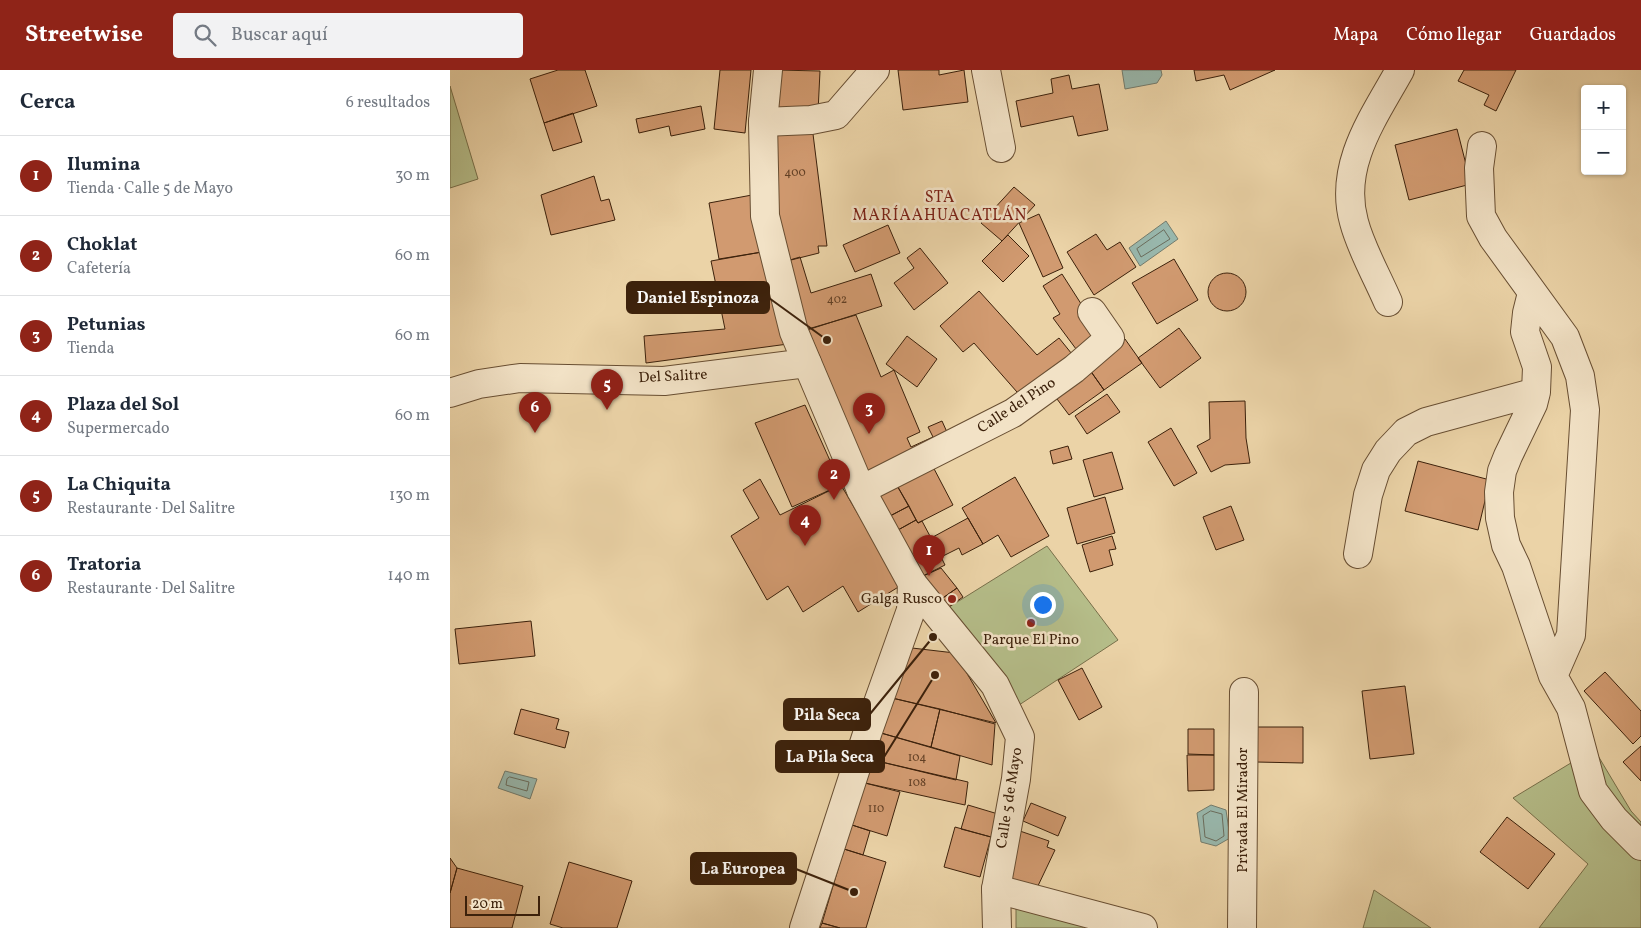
<!DOCTYPE html>
<html lang="es">
<meta charset="utf-8">
<style>
:root{--surface:#fff;--page:#f2f2f3;--text:#1f2937;--muted:#747a83;--line:#e0e1e3;--accent:#8f2418}
body{margin:0;font-family:Vollkorn,serif;background:var(--page);color:var(--text)}
.controls{position:absolute;right:15px;top:15px;display:grid;overflow:hidden;border-radius:5px;box-shadow:0 1px 4px #0004}
.controls button{width:45px;height:45px;display:grid;place-items:center;padding:0;border:0;border-bottom:1px solid var(--line);background:var(--surface);color:var(--text);font:25px sans-serif}
.scale{position:absolute;left:15px;bottom:12px;width:75px;box-sizing:border-box;padding-left:5px;border:2px solid #3c210b;border-top:0;font-size:14px;line-height:18px;white-space:nowrap;color:#3c210b;-webkit-text-stroke:4px #f2e2c6;paint-order:stroke}
.you{position:absolute;left:592px;top:534px;width:18px;height:18px;margin:-12px;border:4px solid #fff;border-radius:50%;background:#1a73e8;box-shadow:0 0 0 8px #1a73e833}
.badge{display:grid;place-items:center;width:32px;height:32px;border-radius:50%;background:var(--accent);color:#fff;font-size:16px;font-weight:700}
.pin{position:absolute;translate:-50% -41px;filter:drop-shadow(0 1px 2px #0008)}
.pin::after{content:'';position:absolute;top:26px;width:18px;height:15px;background:inherit;clip-path:polygon(0 0,100% 0,50% 100%)}
.list{margin:0;padding:0;list-style:none}
h2{display:flex;justify-content:space-between;align-items:center;height:65px;margin:0;padding:0 20px;font-size:21px}
h2 small{font-size:16px;font-weight:400;color:var(--muted)}
.list li{display:grid;grid-template-columns:32px 1fr auto;gap:15px;align-items:center;box-sizing:border-box;height:80px;padding:0 20px;border-top:1px solid var(--line)}
.list b{display:block;font-size:19px;white-space:nowrap}
.list p{margin:0;font-size:16px;white-space:nowrap;color:var(--muted)}
.list em{font-size:16px;font-style:normal;color:var(--muted)}
.icon{flex:none;width:28px;height:28px;fill:none;stroke:currentColor;stroke-width:2;stroke-linecap:round;stroke-linejoin:round}
.map{position:relative;flex:none;width:1191px;height:858px;overflow:hidden}
header{display:flex;align-items:center;gap:30px;box-sizing:border-box;height:70px;padding:0 25px;background:var(--accent);color:#fff}
header strong{font-size:24px}
nav{display:flex;gap:28px;margin-inline-start:auto;font-size:18px}
.search{width:350px;height:45px;background:var(--page);display:flex;align-items:center;gap:12px;box-sizing:border-box;padding:0 18px;border-radius:5px;color:var(--muted);font-size:19px}
main{display:flex}
aside{flex:1;background:var(--surface)}
.map>svg:first-child{display:block}
.green{fill:#b5bd89;stroke:#786f4a}
.water{fill:#98b7ac;stroke:#737b6c}
.lines{fill:none;stroke-linecap:round;stroke-linejoin:round}
.shore{stroke:#6a6c5c;stroke-width:1}
.building{fill:#d19a70;stroke:#3c210b}
.minor-casing{stroke:#684e32;stroke-width:30}
.tertiary-casing{stroke:#684e32;stroke-width:30}
.minor{stroke:#f2e2c6;stroke-width:28}
.tertiary{stroke:#f2e2c6;stroke-width:28}
.poi-dot{fill:#8f2418;stroke:#f2e2c6;stroke-width:2}
.labels{text-anchor:middle;dominant-baseline:central;stroke-width:5;stroke-linejoin:round;paint-order:stroke}
.number-label{font-size:12px;fill:#613f24}
.street-label{font-size:15px;fill:#3c210b;stroke:#f2e2c6}
.poi-label{font-size:15px;fill:#3c210b;stroke:#f2e2c6;text-anchor:end}
.neighbourhood-label{font-size:16px;letter-spacing:1px;fill:#7a1f14;stroke:#f2e2c6}
.leader{fill:none;stroke:#3c210b;stroke-width:2}
.callout-dot{fill:#3c210b;stroke:#f2e2c6;stroke-width:2}
.callout{fill:#3c210b;stroke:#3c210b;stroke-width:2}
.callout-label{font-size:16px;text-anchor:middle;font-weight:bold;fill:#fff}
</style>
<header>
<strong>Streetwise</strong>
<div class="search"><svg class="icon" aria-label="search" viewBox="0 0 24 24"><circle cx="10" cy="10" r="6"/><path d="M15 15l6 6"/></svg>Buscar aquí</div>
<nav><a>Mapa</a><a>Cómo llegar</a><a>Guardados</a></nav>
</header>
<main>
<aside>
<h2>Cerca<small>6 resultados</small></h2>
<ul class="list">
<li><span class="badge">1</span><div><b>Ilumina</b><p>Tienda · Calle 5 de Mayo</p></div><em>30 m</em></li>
<li><span class="badge">2</span><div><b>Choklat</b><p>Cafetería</p></div><em>60 m</em></li>
<li><span class="badge">3</span><div><b>Petunias</b><p>Tienda</p></div><em>60 m</em></li>
<li><span class="badge">4</span><div><b>Plaza del Sol</b><p>Supermercado</p></div><em>60 m</em></li>
<li><span class="badge">5</span><div><b>La Chiquita</b><p>Restaurante · Del Salitre</p></div><em>130 m</em></li>
<li><span class="badge">6</span><div><b>Tratoria</b><p>Restaurante · Del Salitre</p></div><em>140 m</em></li>
</ul>
</aside>
<div class="map">
<svg width="1191" height="858" viewBox="0 0 1191 858">
<rect width="100%" height="100%" fill="#ebd3a7"/>
<filter id="stains"><feTurbulence type="fractalNoise" baseFrequency=".004" numOctaves="4"/><feColorMatrix values="0 0 0 0 .2 0 0 0 0 .09 0 0 0 0 .02 0 0 0 .5 -.17"/></filter>
<radialGradient id="worn" r=".72"><stop offset=".6" stop-color="#630" stop-opacity="0"/><stop offset="1" stop-color="#630" stop-opacity=".3"/></radialGradient>
<!-- green -->
<path class="green" d="M0 16 28 109 0 118Z
M597 476 668 570 566 637 496 539Z
M1144 679 1181 741 1191 752V858H1089L1138 794 1063 728Z
M924 820 981 858H913Z
M566 832 635 848 633 858H566Z"/>
<!-- water -->
<path class="water" d="M672 0H711L712 5 707 13 675 19Z
M716 151 728 169 690 196 679 178Z
M55 701 87 709 80 729 48 718Z
M761 735 776 740 780 768 766 776 751 772 747 743Z"/>
<g class="lines">
<!-- shore -->
<path class="shore" d="M714 160 720 169 691 187 687 179Z
M60 707 79 712 77 721 56 715 57 709Z
M761 741 772 744 774 766 766 771 755 767 753 746Z"/>
</g>
<!-- building -->
<path class="building" d="M108 0H135L147 36 94 53 80 9Z
M270 0H301L295 63 264 59Z
M327 0 370 1 368 42H324Z
M448 0H489V5L514 0 518 32 453 40Z
M744 0H825L780 20 774 5 746 11Z
M1014 0H1066L1046 41 1034 35 1039 25 1008 11Z
M619 5 622 19 649 14 658 60 628 66 623 46 571 57 566 31 603 23 601 9Z
M251 36 255 59 221 66 219 56 189 63 186 49Z
M123 43 132 72 103 81 94 53Z
M362 56 377 176H368L369 183 333 192 322 61Z
M1007 59 1021 114 959 130 945 75Z
M144 106 151 131 159 129 165 150 101 165 91 125Z
M564 117 585 135 552 171 531 153Z
M302 125 312 182 269 189 259 133Z
M589 144 613 198 593 207 569 153Z
M438 155 450 183 405 202 393 175Z
M646 164 657 180 670 172 686 197 644 225 617 182Z
M558 165 579 186 553 212 532 191Z
M470 178 498 213 464 240 444 213 464 198 457 188Z
M312 182 338 274 196 293 194 266 275 259 261 191Z
M350 187 361 223 421 204 432 236 354 261 333 192Z
M724 189 748 230 707 254 682 213Z
M758 222a19 19 0 1 1 38 0a19 19 0 1 1-38 0Z
M612 204 651 265 629 283 603 248 610 244 593 216Z
M529 221 587 285 609 268 626 289 574 330 524 273 513 282 490 256Z
M406 245 431 307 444 300 470 362 457 368 461 377 483 367 478 357 492 351 501 371 421 410 358 259Z
M729 258 751 288 710 318 688 288Z
M457 266 487 289 467 317 436 294Z
M675 269 692 293 654 320 637 296Z
M637 296 654 320 619 345 601 321Z
M657 324 670 342 637 364 625 346Z
M795 331 796 368 800 393 775 395 761 402 747 376 760 369 759 332Z
M355 335 391 415 342 437 305 353Z
M721 358 747 403 724 416 698 372Z
M618 376 622 389 603 394 600 381Z
M662 382 673 419 644 427 633 390Z
M968 391 1040 410 1028 460 955 441Z
M481 393 503 435 468 453 445 412Z
M565 407 599 466 561 487 548 465 533 474 512 438Z
M310 409 330 445 391 415 450 516 408 542 393 516 353 542 338 516 317 530 281 466 309 448 293 420Z
M445 412 459 436 440 446 427 422Z
M655 427 665 463 627 474 617 438Z
M459 436 466 450 448 460 440 446Z
M781 436 794 470 766 480 753 447Z
M518 448 533 474 512 485 509 478 491 487 495 495 473 506 448 460 466 450 468 453 472 451 481 468Z
M662 466 666 479 659 480 663 495 640 502 632 475Z
M491 498 507 518 490 530 473 506Z
M507 518 513 527 496 539 490 530Z
M81 551 85 586 9 594 5 559Z
M462 578 505 583 546 653 442 628Z
M632 598 652 637 629 650 608 610Z
M1155 602 1191 641V666L1183 674 1134 621Z
M955 616 964 684 920 689 912 621Z
M442 628 490 639 481 677 431 663Z
M71 639 109 649 106 659 119 662 115 678 64 664Z
M490 639 545 654 542 695 481 677Z
M806 657H853V693L806 692Z
M738 659H764V685L738 684Z
M431 663 510 686 506 710 423 690Z
M1191 676V711L1173 692Z
M737 685H764V720L738 721Z
M423 690 518 712 515 735 415 713Z
M415 713 450 722 437 766 402 755Z
M581 733 616 747 608 766 573 751Z
M518 735 548 744 541 767 511 759Z
M1057 747 1105 784 1078 819 1030 782Z
M402 755 420 761 413 785 394 779Z
M505 757 541 767 530 807 494 797Z
M567 760 599 771 597 777 605 780 586 820 553 816Z
M394 779 436 792 416 858H390L372 853Z
M0 788 7 798 0 823Z
M119 792 182 811 167 858H113L100 854Z
M7 798 73 816 62 858H0V823Z
M372 853 390 858H370Z"/>
<g class="lines">
<!-- minor casing -->
<g class="minor-casing">
<path id="minor" d="M536 0 551 78
M313 52 361 50 386 45 425 0
M1032 76 1029 98 1031 146 1043 168 1115 267 1130 306 1135 340 1121 565 1103 606 1121 638 1143 721 1164 749 1191 776
M1082 223 1077 243 1075 262 1087 297 1086 322 1083 334 1058 386 1052 401 1049 422 1050 448 1056 475 1066 496 1103 606
M938 232C927 206 911 179 904 152 888 95 924 47 950 0
M0 323 29 314 70 308 214 311 357 293
M411 420 563 343 624 299 660 268 642 242
M908 484 918 425 926 400 938 381 956 362 976 352 1086 322
M546 819 693 858
M354 858 418 661 461 540 462 513
M792 858 794 622"/>
</g>
<!-- tertiary casing -->
<g class="tertiary-casing">
<path id="tertiary" d="M318 0 313 52 315 146 344 262 411 420 462 513 545 615 570 667 566 709 546 819 547 858"/>
</g>
<!-- minor -->
<use href="#minor" class="minor"/>
<!-- tertiary -->
<use href="#tertiary" class="tertiary"/>
</g>
<!-- markers -->
<g class="poi-dot">
<circle cx="502" cy="529" r="5"/>
<circle cx="581" cy="553" r="5"/>
</g>
<g class="labels">
<!-- number labels -->
<g class="number-label">
<text x="345" y="103">400</text>
<text x="387" y="230">402</text>
<text x="467" y="688">104</text>
<text x="467" y="713">108</text>
<text x="426" y="739">110</text>
</g>
<!-- street labels -->
<g class="street-label">
<text transform="translate(223 307) rotate(-3)">Del Salitre</text>
<text transform="translate(567 336) rotate(-33)">Calle del Pino</text>
<text transform="translate(560 728) rotate(-81)">Calle 5 de Mayo</text>
<text transform="translate(793 740) rotate(-90)">Privada El Mirador</text>
</g>
<!-- poi labels -->
<g class="poi-label">
<text x="492" y="529">Galga Rusco</text>
<text x="581" y="570" text-anchor="middle">Parque El Pino</text>
</g>
<!-- neighbourhood labels -->
<g class="neighbourhood-label">
<text x="490" y="128">STA<tspan x="490" dy="18">MARÍAAHUACATLÁN</tspan></text>
</g>
</g>
<!-- callouts -->
<path class="leader" d="M377 270L319 228M483 567L420 644M485 605L434 687M404 822L346 799"/>
<g class="callout-dot">
<circle cx="377" cy="270" r="5"/>
<circle cx="483" cy="567" r="5"/>
<circle cx="485" cy="605" r="5"/>
<circle cx="404" cy="822" r="5"/>
</g>
<g class="callout">
<rect x="177" y="212" width="142" height="31" rx="5"/>
<rect x="334" y="629" width="86" height="31" rx="5"/>
<rect x="326" y="671" width="108" height="31" rx="5"/>
<rect x="241" y="783" width="105" height="31" rx="5"/>
</g>
<g class="callout-label">
<text x="248" y="233">Daniel Espinoza</text>
<text x="377" y="650">Pila Seca</text>
<text x="380" y="692">La Pila Seca</text>
<text x="293" y="804">La Europea</text>
</g>
<rect width="100%" height="100%" filter="url(#stains)"/>
<rect width="100%" height="100%" fill="url(#worn)"/>
</svg>
<div class="controls">
<button>+</button>
<button>−</button>
</div>
<div class="scale">20 m</div>
<div class="you"></div>
<div class="pin badge" style="left:479px;top:506px">1</div>
<div class="pin badge" style="left:384px;top:430px">2</div>
<div class="pin badge" style="left:419px;top:364px">3</div>
<div class="pin badge" style="left:355px;top:476px">4</div>
<div class="pin badge" style="left:157px;top:340px">5</div>
<div class="pin badge" style="left:85px;top:363px">6</div>
</div>
</main>
